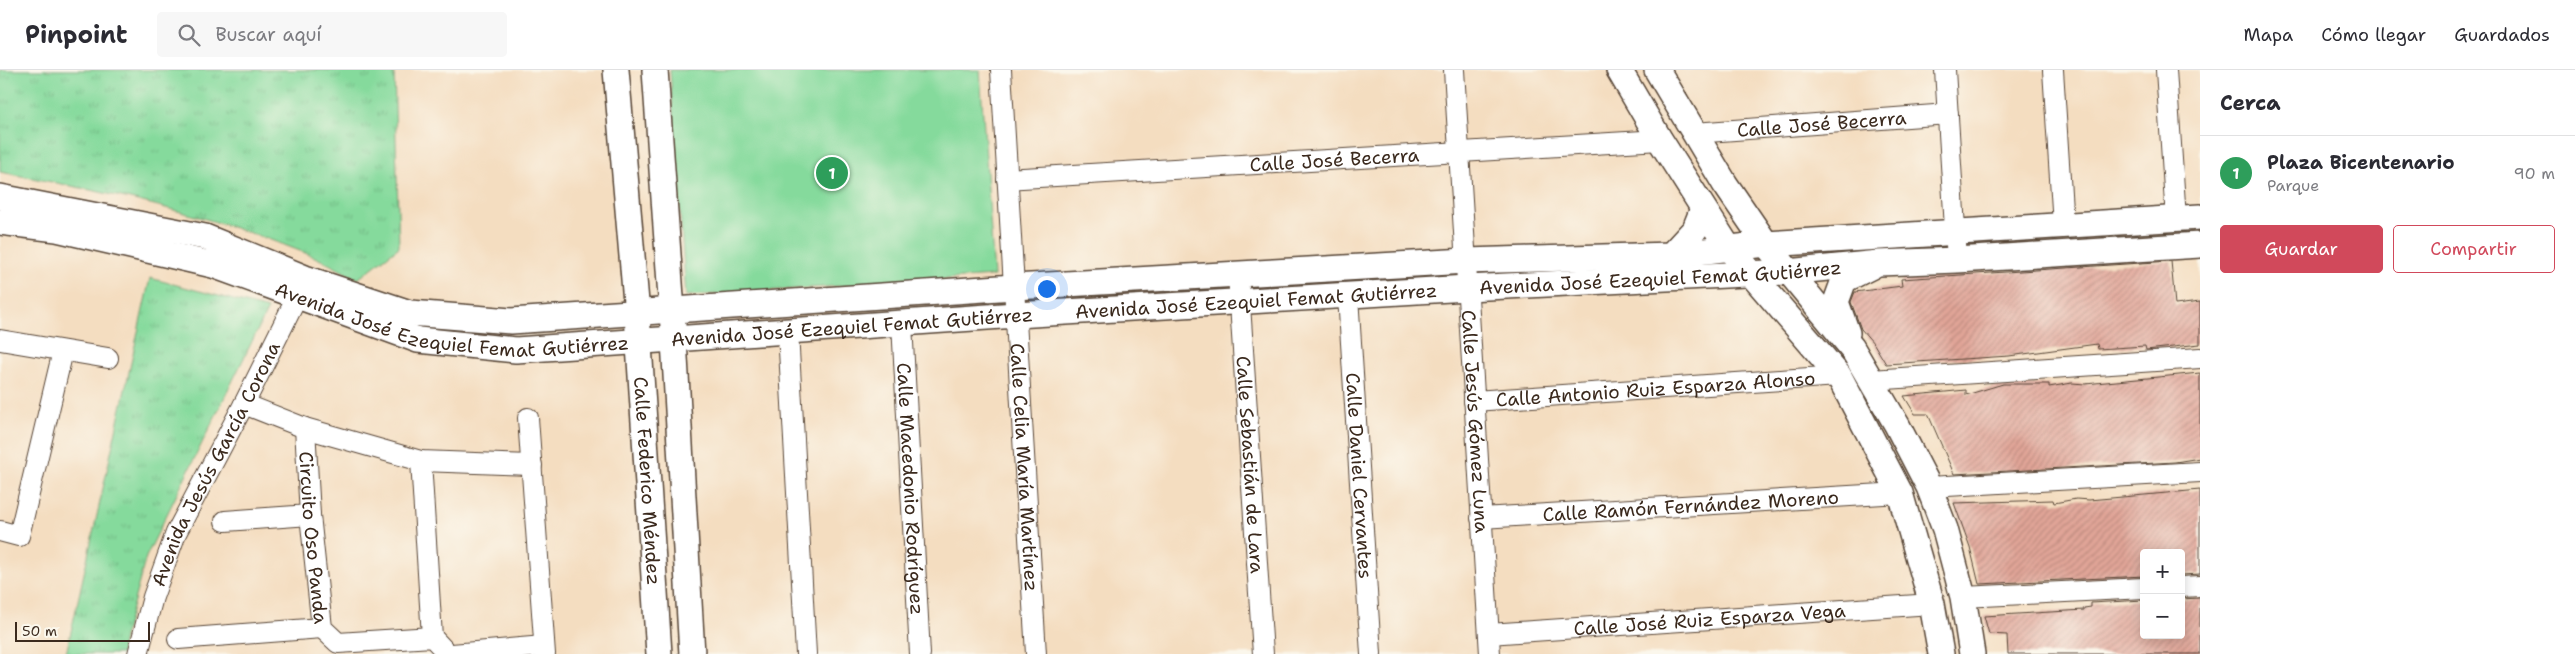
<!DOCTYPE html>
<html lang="es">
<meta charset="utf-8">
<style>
:root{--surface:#fff;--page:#f7f7f7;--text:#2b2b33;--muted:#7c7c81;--line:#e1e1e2;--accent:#d1495b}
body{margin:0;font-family:"Shantell Sans",sans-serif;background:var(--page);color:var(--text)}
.controls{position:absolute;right:15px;bottom:15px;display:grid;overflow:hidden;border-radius:5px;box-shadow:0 2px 12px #0003}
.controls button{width:45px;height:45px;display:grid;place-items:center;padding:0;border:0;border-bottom:1px solid var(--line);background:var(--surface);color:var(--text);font:25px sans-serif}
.scale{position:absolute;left:15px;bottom:12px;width:135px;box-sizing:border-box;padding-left:5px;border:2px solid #3b2a1e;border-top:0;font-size:14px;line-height:18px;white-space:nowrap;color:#3b2a1e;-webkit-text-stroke:4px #fbf7ec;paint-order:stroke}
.you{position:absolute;left:1046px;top:218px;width:18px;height:18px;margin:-12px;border:4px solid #fff;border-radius:50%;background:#1a73e8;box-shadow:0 0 0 8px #1a73e833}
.badge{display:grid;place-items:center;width:32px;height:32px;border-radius:50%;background:var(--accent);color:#fff;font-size:16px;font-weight:700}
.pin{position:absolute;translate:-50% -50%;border:2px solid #fff;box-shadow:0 1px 5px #0006}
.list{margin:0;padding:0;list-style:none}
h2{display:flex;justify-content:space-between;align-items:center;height:65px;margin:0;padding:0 20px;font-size:21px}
h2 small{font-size:16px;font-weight:400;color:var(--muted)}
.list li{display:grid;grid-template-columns:32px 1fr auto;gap:15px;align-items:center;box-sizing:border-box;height:75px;padding:0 20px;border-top:1px solid var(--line)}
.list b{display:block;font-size:19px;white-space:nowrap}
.list p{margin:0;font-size:16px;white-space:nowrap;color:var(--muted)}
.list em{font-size:16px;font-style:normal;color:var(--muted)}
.actions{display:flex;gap:10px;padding:15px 20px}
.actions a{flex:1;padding:11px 0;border:1px solid var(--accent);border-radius:5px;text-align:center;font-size:18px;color:var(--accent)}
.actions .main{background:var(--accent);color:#fff}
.icon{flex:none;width:28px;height:28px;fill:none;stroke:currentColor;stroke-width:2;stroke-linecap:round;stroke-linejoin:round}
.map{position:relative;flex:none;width:2200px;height:584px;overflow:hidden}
header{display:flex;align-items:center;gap:30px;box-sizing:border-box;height:70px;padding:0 25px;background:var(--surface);border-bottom:1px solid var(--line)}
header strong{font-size:24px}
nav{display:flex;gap:28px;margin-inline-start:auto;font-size:18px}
.search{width:350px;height:45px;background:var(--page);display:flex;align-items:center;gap:12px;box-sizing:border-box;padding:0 18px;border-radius:5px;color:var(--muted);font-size:19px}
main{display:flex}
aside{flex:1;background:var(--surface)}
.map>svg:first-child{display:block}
.grass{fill:url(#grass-tufts);stroke:#60825d}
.green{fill:#85da9c;stroke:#60825d}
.building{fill:url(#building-hatch)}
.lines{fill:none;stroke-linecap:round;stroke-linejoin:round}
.minor-casing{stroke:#574536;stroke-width:22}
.tertiary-casing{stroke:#574536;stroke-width:28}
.minor{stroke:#fff;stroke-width:20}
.tertiary{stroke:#fff;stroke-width:25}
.labels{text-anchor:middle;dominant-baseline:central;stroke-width:4;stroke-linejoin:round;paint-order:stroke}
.street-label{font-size:19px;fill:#3b2a1e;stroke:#fbf7ec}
</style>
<header>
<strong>Pinpoint</strong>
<div class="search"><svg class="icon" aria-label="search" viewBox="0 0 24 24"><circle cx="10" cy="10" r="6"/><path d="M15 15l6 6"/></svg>Buscar aquí</div>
<nav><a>Mapa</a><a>Cómo llegar</a><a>Guardados</a></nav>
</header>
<main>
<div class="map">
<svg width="2200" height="584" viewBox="0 0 2200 584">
<defs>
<pattern id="grass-tufts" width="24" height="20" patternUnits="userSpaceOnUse" patternTransform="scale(1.25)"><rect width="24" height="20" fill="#85da9c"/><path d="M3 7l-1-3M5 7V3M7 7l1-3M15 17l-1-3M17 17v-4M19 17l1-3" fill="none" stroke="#74bb86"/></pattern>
<pattern id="building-hatch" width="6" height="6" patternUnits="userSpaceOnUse" patternTransform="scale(1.25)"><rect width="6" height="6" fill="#e1a598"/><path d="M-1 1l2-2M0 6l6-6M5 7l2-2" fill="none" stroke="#b8877b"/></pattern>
</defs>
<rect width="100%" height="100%" fill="#fbf7ec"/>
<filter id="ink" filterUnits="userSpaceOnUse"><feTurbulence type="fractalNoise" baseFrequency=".02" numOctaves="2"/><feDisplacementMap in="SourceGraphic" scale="10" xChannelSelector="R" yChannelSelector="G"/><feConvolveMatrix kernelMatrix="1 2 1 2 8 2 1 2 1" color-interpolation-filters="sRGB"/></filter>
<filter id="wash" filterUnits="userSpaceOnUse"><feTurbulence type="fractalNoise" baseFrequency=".0096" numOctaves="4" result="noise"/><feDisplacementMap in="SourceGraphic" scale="20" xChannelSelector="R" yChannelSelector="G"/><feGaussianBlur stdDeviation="1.12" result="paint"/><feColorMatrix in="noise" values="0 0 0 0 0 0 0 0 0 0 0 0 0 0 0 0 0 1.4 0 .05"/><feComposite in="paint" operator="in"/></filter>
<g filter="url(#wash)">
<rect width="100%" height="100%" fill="#f4ddc0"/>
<!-- grass -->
<path class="grass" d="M0 0H394L399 177 358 209C339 200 320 188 300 181 203 143 102 121 0 102Z
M150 208 268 239 146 487 124 567 121 584H66Z"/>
<!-- green -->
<path class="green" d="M670 0H980L994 206 686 226Z"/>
<g id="blocks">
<!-- building -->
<path class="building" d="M2171 191 2175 235 2200 232V274L2146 280 2145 276 2098 279 2097 274 2009 286 1886 294 1874 274 1861 259 1851 232 1855 222 1902 216 1901 209Z
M2200 303V388L2175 392 1954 404 1928 344H1915L1904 326 1966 320V325L2003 314H2049V317L2072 313 2085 314Z
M2200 420V504L2181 505V483H2144V506L1979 514 1970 477 1954 433 2053 430 2054 433 2076 429 2089 430Z
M2200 528V584H2008L2007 565 1989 564 1984 546 2084 540V538L2091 537V533L2144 530V565H2181V529Z"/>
</g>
</g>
<g filter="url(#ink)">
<use href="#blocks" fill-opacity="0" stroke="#574536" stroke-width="1"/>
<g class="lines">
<!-- minor casing -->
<g class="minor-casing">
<g id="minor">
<path id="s1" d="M1001 0 1036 584"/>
<path id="s2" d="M1454 0 1490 584"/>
<path d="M1945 0 1957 190"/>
<path d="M2053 0 2063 155"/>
<path d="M2166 0 2176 149"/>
<path id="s3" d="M1694 63 1948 44"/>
<path id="s4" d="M1007 109 1660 70"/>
<path id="s5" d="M1238 204 1263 584"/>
<path id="s6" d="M1348 226 1371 584"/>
<path id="s7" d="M902 254 920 584"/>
<path d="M788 262 806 584"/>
<path d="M0 270 108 288"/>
<path d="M1871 310 2200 288"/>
<path id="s8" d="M1474 331 1839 306"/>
<path d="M244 334 305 358 421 391 532 395"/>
<path d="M528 348 545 584"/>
<path id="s9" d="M305 358 310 445 322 558 338 573 432 567 448 584"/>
<path d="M421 391 432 567"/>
<path d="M1929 417 2200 402"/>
<path id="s10" d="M1481 448 1900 423"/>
<path d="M225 451 310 445"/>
<path d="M0 461 19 466 63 281"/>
<path d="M2181 517 2200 516"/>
<path d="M1963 527 2144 518"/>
<path id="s11" d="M1489 564 1932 534"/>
<path d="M178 569 322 558"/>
<path id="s12" d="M138 584 153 527 176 463 244 334 304 213"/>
<path d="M452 584 544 576"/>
</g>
</g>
<!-- tertiary casing -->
<g class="tertiary-casing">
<g id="tertiary">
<path id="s13" d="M616 0 637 244 659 584"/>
<path d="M655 0 674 270 692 584"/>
<path d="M1619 0 1660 70 1728 177 1839 306 1900 423 1932 534 1941 584"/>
<path d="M1657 0 1725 114 1766 174 1852 278 1897 355 1929 417 1945 459 1963 527 1972 584"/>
<path d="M0 127 205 167 305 208 410 243 511 251 1014 217 1466 191 1671 185 1766 174 2200 147"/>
<path id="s14" d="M0 152 57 159 213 195 418 270 516 280 1016 245 1467 218 1787 202 1879 193 1957 190 2200 175"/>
<path d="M1671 185 1695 159 1703 139"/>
<path d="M1847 263 1836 232 1844 210 1872 196"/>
</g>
</g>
<!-- minor -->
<use href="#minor" class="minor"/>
<!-- tertiary -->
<use href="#tertiary" class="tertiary"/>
</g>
</g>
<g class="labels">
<!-- street labels -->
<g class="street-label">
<text stroke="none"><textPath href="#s3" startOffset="128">Calle José Becerra</textPath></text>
<text stroke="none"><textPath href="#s4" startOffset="328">Calle José Becerra</textPath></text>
<text stroke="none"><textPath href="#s14" startOffset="1681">Avenida José Ezequiel Femat Gutiérrez</textPath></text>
<text stroke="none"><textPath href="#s14" startOffset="1276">Avenida José Ezequiel Femat Gutiérrez</textPath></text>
<text stroke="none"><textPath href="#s14" startOffset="466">Avenida José Ezequiel Femat Gutiérrez</textPath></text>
<text stroke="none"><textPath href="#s14" startOffset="871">Avenida José Ezequiel Femat Gutiérrez</textPath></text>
<text stroke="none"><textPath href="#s8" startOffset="182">Calle Antonio Ruiz Esparza Alonso</textPath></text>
<text stroke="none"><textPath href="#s2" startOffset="352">Calle Jesús Gómez Luna</textPath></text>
<text stroke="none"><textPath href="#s12" startOffset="206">Avenida Jesús García Corona</textPath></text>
<text stroke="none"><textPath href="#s5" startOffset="191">Calle Sebastián de Lara</textPath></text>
<text stroke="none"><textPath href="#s1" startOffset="398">Calle Celia María Martínez</textPath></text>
<text stroke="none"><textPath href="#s6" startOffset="180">Calle Daniel Cervantes</textPath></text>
<text stroke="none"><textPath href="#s13" startOffset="412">Calle Federico Méndez</textPath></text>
<text stroke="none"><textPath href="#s7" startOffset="165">Calle Macedonio Rodríguez</textPath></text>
<text stroke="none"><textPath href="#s10" startOffset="210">Calle Ramón Fernández Moreno</textPath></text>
<text stroke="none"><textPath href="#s9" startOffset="110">Circuito Oso Panda</textPath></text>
<text stroke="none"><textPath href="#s11" startOffset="221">Calle José Ruiz Esparza Vega</textPath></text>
</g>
</g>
</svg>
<div class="controls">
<button>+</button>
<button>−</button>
</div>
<div class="scale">50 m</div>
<div class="you"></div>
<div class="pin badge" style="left:832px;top:103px;background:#2e9e5b">1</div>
</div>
<aside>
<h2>Cerca<small></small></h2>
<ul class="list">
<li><span class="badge" style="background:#2e9e5b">1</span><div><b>Plaza Bicentenario</b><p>Parque</p></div><em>90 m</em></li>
</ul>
<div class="actions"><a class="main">Guardar</a><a>Compartir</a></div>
</aside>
</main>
